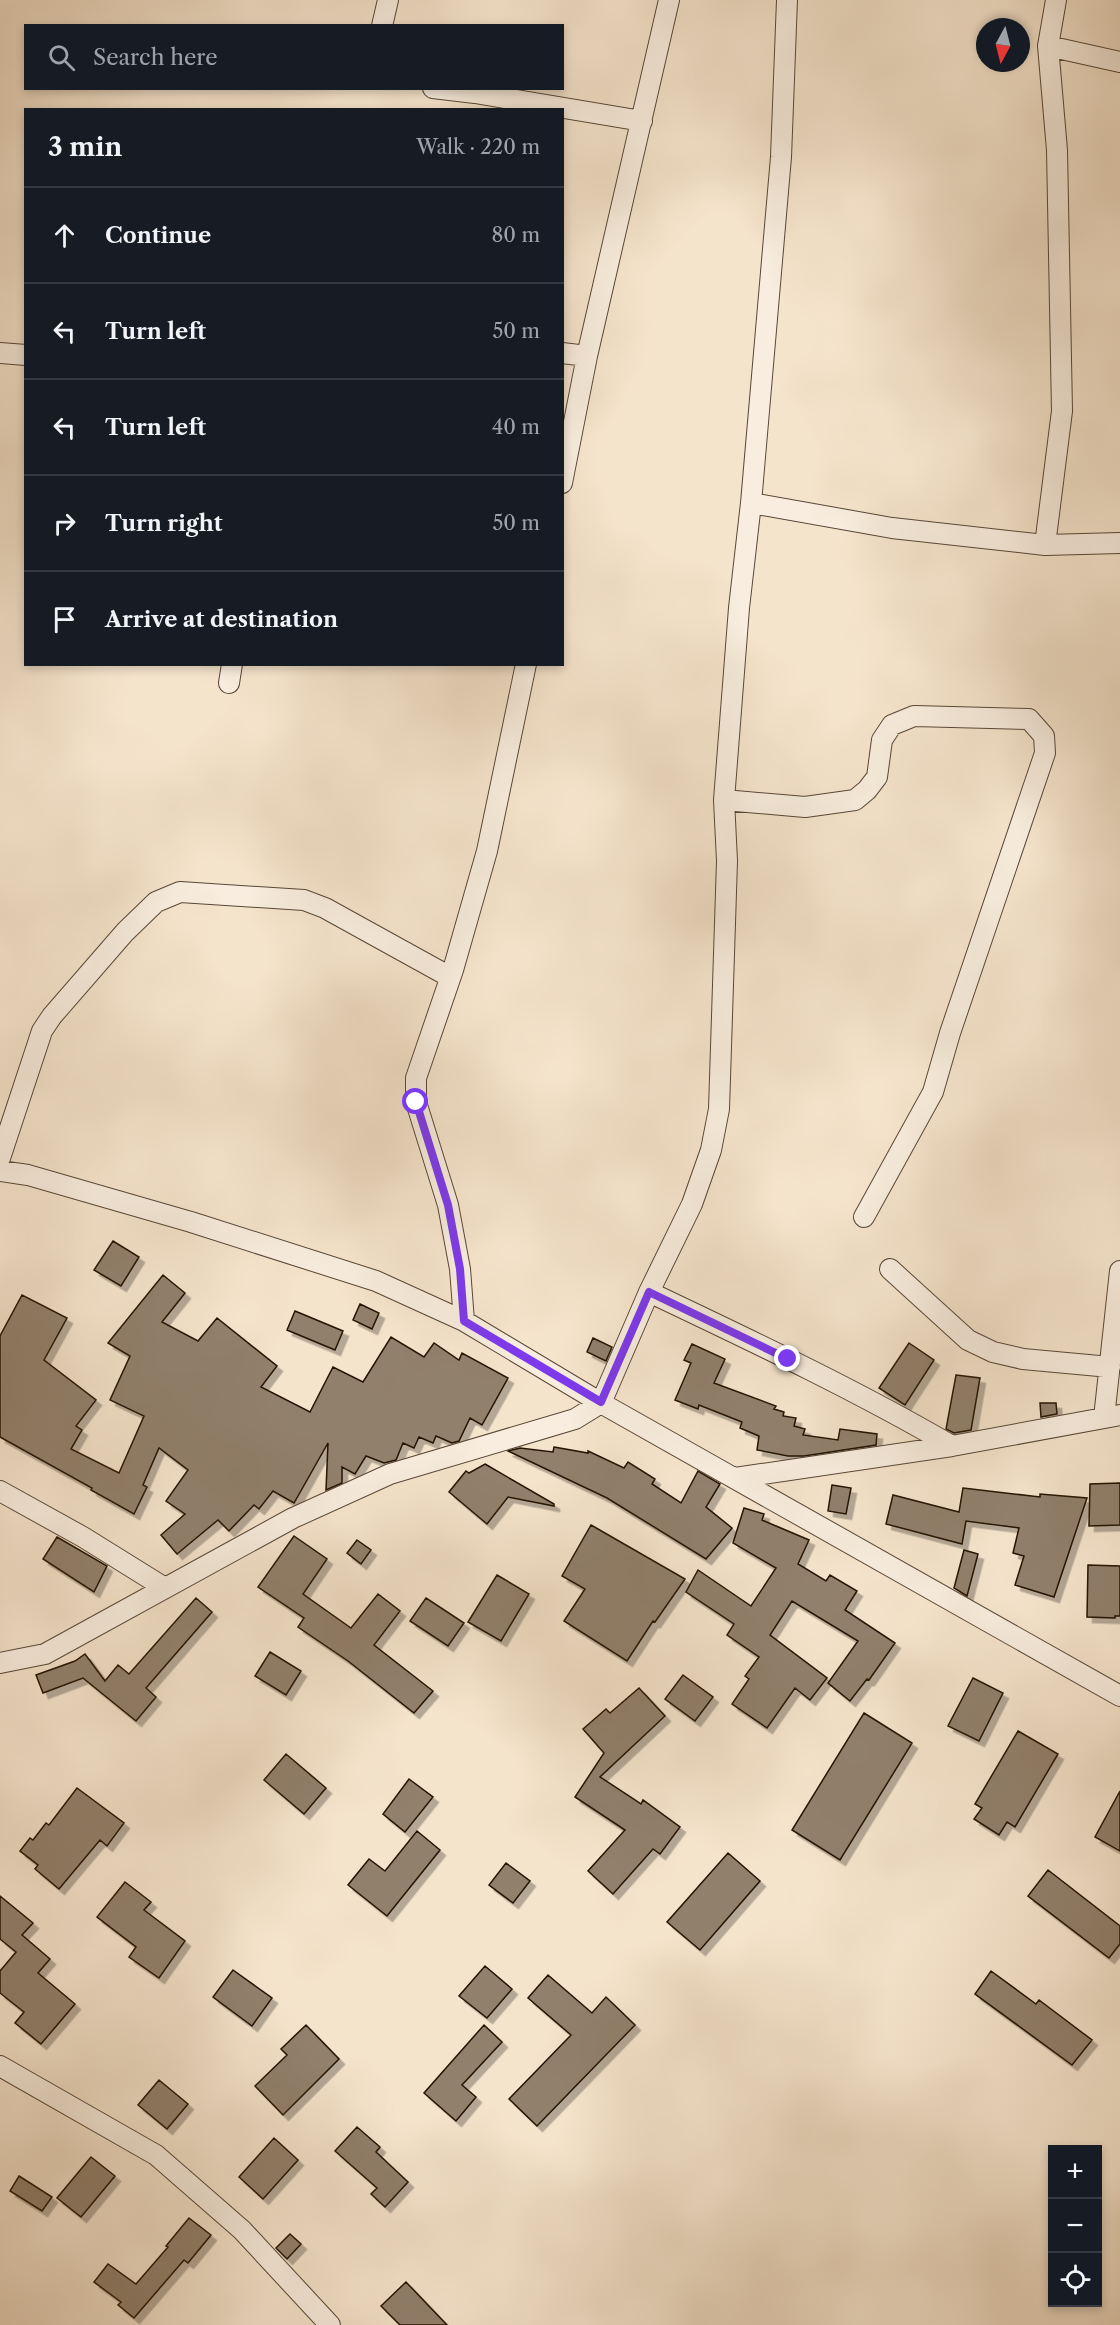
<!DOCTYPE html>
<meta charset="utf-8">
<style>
:root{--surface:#171b24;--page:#20242c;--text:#f1f3f6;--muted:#9ea1a6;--line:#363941}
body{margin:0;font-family:"Libre Caslon Text",serif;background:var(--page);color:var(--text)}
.controls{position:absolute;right:18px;bottom:18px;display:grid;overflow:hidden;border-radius:0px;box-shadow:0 3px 9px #0003}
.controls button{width:54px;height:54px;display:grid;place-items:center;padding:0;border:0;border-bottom:2px solid var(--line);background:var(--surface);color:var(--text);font:30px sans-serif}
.compass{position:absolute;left:976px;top:18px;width:54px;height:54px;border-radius:50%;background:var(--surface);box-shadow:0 3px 9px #0003;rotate:187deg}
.stop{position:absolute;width:18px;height:18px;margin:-14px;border:4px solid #7c3aed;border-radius:50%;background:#fff}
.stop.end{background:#7c3aed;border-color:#fff;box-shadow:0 2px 6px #0008}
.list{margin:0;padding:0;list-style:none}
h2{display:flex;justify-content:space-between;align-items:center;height:78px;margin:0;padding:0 24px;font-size:26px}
h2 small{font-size:20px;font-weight:400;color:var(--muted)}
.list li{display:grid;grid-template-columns:39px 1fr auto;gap:18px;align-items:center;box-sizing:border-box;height:96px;padding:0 24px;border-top:2px solid var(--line)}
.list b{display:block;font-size:22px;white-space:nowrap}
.list em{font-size:20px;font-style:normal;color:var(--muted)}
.icon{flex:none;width:33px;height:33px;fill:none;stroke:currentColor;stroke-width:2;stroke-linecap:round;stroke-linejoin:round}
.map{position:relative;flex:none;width:1120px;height:2325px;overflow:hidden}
.search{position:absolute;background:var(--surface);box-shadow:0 3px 9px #0003;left:24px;top:24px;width:540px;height:66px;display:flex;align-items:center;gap:15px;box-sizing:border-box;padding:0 21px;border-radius:0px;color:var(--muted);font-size:22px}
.panel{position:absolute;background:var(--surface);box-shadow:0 3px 9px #0003;left:24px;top:108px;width:540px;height:558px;border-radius:0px}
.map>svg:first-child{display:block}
.building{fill:#91806c;stroke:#251305;stroke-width:1.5;filter:url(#shadow)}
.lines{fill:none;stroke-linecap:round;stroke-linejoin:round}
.minor-casing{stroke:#594737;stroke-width:22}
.minor{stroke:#f8edde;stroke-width:20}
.route{stroke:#7c3aed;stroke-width:8}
</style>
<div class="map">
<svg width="1120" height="2325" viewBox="0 0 1120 2325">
<defs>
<filter id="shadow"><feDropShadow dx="5.5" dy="5.5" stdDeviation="0" flood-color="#0004"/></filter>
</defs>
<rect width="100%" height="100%" fill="#f5e4cc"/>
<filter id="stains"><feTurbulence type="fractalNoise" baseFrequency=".00333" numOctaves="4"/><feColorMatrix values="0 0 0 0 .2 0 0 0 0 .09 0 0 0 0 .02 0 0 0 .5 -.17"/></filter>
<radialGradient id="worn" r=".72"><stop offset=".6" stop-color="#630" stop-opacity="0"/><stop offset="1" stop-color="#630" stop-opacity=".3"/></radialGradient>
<!-- building -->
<path class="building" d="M113 1241 139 1257 121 1286 94 1270Z
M163 1275 185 1293 162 1322 198 1341 217 1318 277 1366 261 1387 310 1412 333 1367 363 1382 391 1337 424 1357 434 1343 459 1360 462 1353 508 1378 482 1425 470 1418 459 1441 452 1443 436 1436 433 1443 419 1437 414 1448 403 1443 396 1460 384 1463 366 1456 355 1474 342 1467V1483L326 1490 328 1443 294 1503 273 1491 259 1509 254 1505 229 1531 218 1520 177 1554 161 1535 185 1514 166 1501 188 1470 159 1448 143 1485 147 1487 134 1514 91 1490 92 1488 0 1437V1336L22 1295 67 1318 44 1360 96 1400 76 1426 82 1430 71 1449 119 1473 144 1416 110 1400 130 1356 108 1343Z
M360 1304 379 1313 372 1329 353 1320Z
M295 1311 343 1331 335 1350 287 1330Z
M593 1338 612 1347 606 1361 587 1352Z
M909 1343 934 1360 905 1405 879 1388Z
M692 1344 725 1359 714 1383 776 1406 774 1409 784 1412 783 1416 796 1418 794 1426 805 1429 803 1435 838 1440 840 1429 877 1434 876 1445 804 1456H788L757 1450 759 1436 740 1428 742 1422 699 1405 698 1409 675 1400 691 1363 684 1360Z
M956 1375 980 1378 971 1430 954 1433 946 1429Z
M1040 1403H1056L1057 1414 1041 1417Z
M554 1447 588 1453V1451L624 1468 628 1462 655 1479 652 1484 681 1503 698 1471 720 1484 706 1507 732 1528 706 1559 607 1498 508 1451 520 1448 553 1452Z
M485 1464 554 1504V1506L508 1497 487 1524 449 1492 466 1471 469 1473Z
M1120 1483V1525L1089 1526 1090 1484Z
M832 1485 851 1488 846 1514 828 1511Z
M963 1488 1040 1497V1494L1087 1498 1054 1597 1015 1585 1024 1556 1013 1553 1019 1528 966 1521 962 1544 886 1524 893 1495 959 1512Z
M744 1508 764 1514 762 1520 809 1540 798 1564 826 1581 830 1575 857 1591 845 1610 895 1643 869 1680 867 1679 850 1701 828 1683 858 1641 792 1601 770 1635 827 1678 810 1700 795 1688 767 1728 732 1704 749 1679 745 1676 759 1657 727 1635 734 1624 686 1592 698 1570 751 1606 776 1568 733 1543Z
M591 1525 685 1579 655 1622 653 1621 627 1661 564 1621 585 1589 562 1576Z
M294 1536 327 1559 303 1594 351 1628 378 1594 400 1611 374 1645 433 1691 414 1713 348 1661 298 1627 304 1618 258 1587Z
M57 1537 107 1566 94 1592 43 1559Z
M357 1540 371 1550 361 1564 347 1553Z
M964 1550 978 1554 967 1596 954 1588Z
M1088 1565 1120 1566V1616H1115V1618L1087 1617Z
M497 1575 529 1594 501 1641 468 1622Z
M196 1598 212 1612 146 1688 156 1697 136 1721 83 1678 43 1693 36 1675 75 1661 85 1654 105 1681 118 1665 129 1674Z
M426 1598 464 1623 448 1646 410 1621Z
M270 1652 301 1671 286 1695 255 1676Z
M683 1675 713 1697 695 1721 665 1699Z
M973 1678 1003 1693 979 1741 948 1726Z
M639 1688 665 1716 600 1777 641 1804 643 1800 680 1827 660 1854 653 1849 613 1894 588 1871 625 1830 575 1797 604 1753 583 1729 606 1709 610 1713Z
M864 1713 912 1743 840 1860 792 1830Z
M1018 1731 1058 1754 1015 1827 1007 1822 999 1835 974 1819 982 1808 975 1804Z
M286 1754 326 1788 304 1814 264 1780Z
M409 1779 433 1797 405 1832 383 1814Z
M77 1788 124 1823 107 1846 100 1840 59 1889 35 1869 38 1865 20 1851 30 1838 33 1840 46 1823 49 1825Z
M1120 1791V1851L1095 1837Z
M417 1831 440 1850 387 1916 348 1885 369 1859 385 1871Z
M728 1853 760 1881 700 1950 667 1922Z
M506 1863 530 1881 513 1903 489 1885Z
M1048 1870 1120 1926V1944L1109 1958 1028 1896Z
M125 1882 151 1902 144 1910 185 1941 159 1978 129 1957 136 1947 97 1917Z
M0 1896 33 1923 22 1935 50 1959 38 1973 75 2004 41 2044 15 2023 24 2012 0 1993V1971L16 1952 0 1939Z
M485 1966 512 1989 487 2018 459 1996Z
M233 1970 272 1998 252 2026 213 1997Z
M991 1971 1036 2004 1039 2000 1092 2040 1072 2065 975 1994Z
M548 1975 592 2013 606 1997 635 2025 537 2126 509 2099 571 2035 528 1998Z
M306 2025 339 2059 283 2115 255 2086 287 2055 281 2049Z
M484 2025 502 2042 462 2085 476 2097 456 2121 424 2093Z
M159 2080 188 2104 167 2129 138 2105Z
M357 2127 380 2147 376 2152 408 2182 385 2207 371 2194 377 2188 335 2151Z
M274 2138 298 2160 263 2199 239 2177Z
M91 2157 115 2176 81 2217 57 2198Z
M19 2176 52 2197 42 2211 10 2191Z
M189 2218 211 2235 188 2263 184 2260 134 2318 118 2305 121 2302 94 2282 108 2264 136 2284 168 2247 166 2246Z
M290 2234 301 2244 287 2259 276 2248Z
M406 2282 447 2325H400L381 2306Z"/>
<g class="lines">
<!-- minor casing -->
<g class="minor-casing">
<path id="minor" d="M382 26 388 0
M1048 46 1120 62
M433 88 475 93 642 121
M0 353 26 355
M562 353 587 356
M562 483 587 356 669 0
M751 503 892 528 1045 545 1120 543
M1045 545 1062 411 1057 150 1048 46 1056 0
M229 683 232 664
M724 800 805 807 855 800 867 790 877 777 882 740 892 725 914 716 1029 719 1044 736 1045 753 950 1033 933 1092 864 1217
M0 1158 42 1031 52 1016 125 932 156 902 180 892 304 900 325 908 450 977
M0 1171 28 1175 191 1222 376 1281 464 1321 601 1403 1120 1696
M890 1269 968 1340 993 1352 1023 1359 1110 1367
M649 1292C752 1341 854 1389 952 1446
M464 1321 460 1269 448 1205 416 1102V1078L453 970 487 851 526 664
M1104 1418 1120 1271
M735 1478 952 1446 1120 1415
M0 1491 83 1537 165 1588
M0 1663 45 1654 293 1518 390 1474 575 1419 601 1403 649 1292 692 1204 711 1150 719 1109 727 861 724 800 739 608 751 503 781 157 787 0
M0 2066 156 2155 242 2230 330 2325"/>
</g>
<!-- minor -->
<use href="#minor" class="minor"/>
</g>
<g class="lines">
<!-- route -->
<path class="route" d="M416 1102 448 1205 460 1269 464 1321 601 1402 649 1292 788 1359"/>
</g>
<rect width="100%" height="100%" filter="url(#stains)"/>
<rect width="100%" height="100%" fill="url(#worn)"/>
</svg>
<div class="controls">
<button>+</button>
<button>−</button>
<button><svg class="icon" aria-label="locate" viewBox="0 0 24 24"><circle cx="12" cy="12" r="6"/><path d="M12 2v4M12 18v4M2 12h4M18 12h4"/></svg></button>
</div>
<svg class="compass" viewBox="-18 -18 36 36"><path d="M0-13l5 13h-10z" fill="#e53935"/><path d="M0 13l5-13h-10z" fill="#9ea1a6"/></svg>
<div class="stop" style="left:416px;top:1102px"></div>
<div class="stop end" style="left:788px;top:1359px"></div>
<div class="search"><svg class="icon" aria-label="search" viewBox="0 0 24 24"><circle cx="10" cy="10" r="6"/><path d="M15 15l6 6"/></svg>Search here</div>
<section class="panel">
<h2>3 min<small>Walk · 220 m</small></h2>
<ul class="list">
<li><svg class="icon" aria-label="ahead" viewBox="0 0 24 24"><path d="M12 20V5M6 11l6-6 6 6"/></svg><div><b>Continue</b></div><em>80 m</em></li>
<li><svg class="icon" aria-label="left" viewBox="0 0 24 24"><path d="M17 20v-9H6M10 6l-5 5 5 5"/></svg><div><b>Turn left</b></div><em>50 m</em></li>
<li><svg class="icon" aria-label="left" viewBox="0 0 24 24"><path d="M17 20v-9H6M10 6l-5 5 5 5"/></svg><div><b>Turn left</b></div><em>40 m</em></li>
<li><svg class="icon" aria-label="right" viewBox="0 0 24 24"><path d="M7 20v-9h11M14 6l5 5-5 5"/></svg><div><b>Turn right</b></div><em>50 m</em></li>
<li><svg class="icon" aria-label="arrive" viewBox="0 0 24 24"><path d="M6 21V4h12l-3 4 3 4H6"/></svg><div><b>Arrive at destination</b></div></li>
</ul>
</section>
</div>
